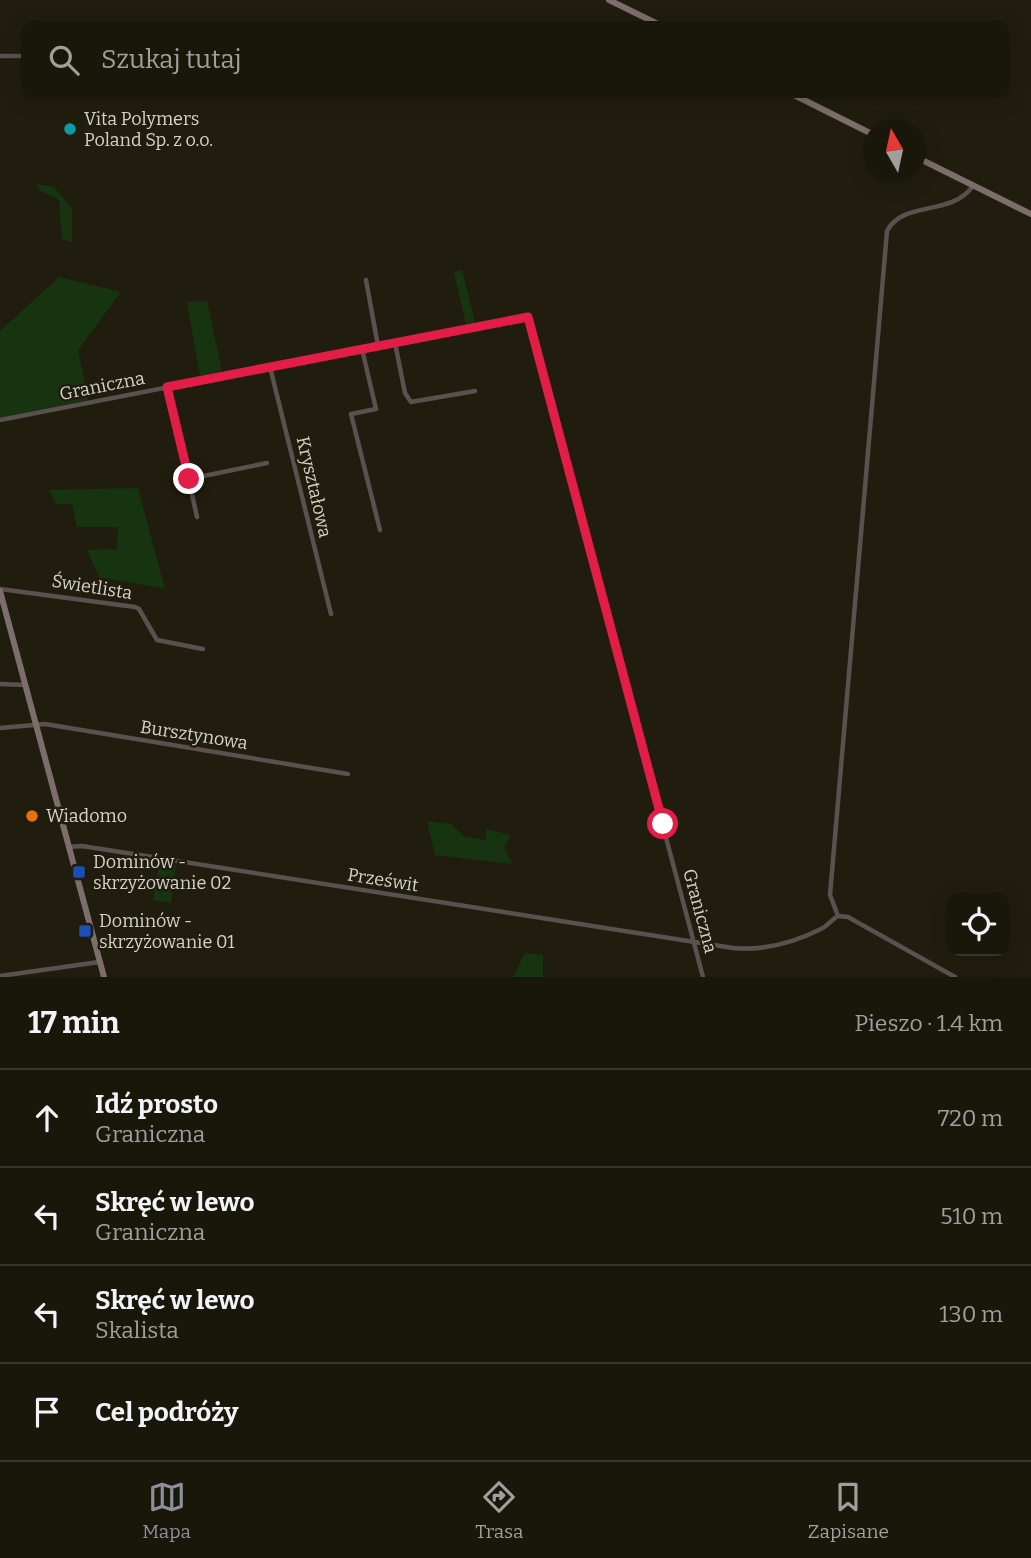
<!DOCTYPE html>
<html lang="pl">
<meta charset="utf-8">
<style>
:root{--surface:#19160a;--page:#262318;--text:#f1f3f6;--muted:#9f9f9c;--line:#37352b;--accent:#8c9099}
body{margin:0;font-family:Bitter,serif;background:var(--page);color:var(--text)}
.controls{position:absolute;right:21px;bottom:21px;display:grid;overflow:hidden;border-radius:14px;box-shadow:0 4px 18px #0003}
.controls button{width:63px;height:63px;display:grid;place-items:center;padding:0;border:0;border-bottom:2px solid var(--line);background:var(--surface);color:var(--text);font:35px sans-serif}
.compass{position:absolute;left:863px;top:119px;width:63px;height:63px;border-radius:50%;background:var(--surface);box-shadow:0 4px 18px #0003;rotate:351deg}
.stop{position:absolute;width:21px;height:21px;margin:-16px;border:5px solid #e11d48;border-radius:50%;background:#fff}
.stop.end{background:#e11d48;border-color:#fff;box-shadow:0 2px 7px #0008}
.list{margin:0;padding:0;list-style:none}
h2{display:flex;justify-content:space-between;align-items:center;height:91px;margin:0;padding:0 28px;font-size:30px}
h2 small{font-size:23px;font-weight:400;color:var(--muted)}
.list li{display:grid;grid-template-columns:46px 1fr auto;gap:21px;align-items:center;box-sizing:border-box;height:98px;padding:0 28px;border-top:2px solid var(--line)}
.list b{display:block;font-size:26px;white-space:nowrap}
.list p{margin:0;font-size:23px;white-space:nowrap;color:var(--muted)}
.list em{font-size:23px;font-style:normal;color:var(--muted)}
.icon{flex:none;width:38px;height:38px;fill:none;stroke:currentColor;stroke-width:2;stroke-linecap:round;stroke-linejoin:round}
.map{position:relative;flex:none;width:1031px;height:977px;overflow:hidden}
.search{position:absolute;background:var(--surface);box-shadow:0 4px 18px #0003;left:21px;right:21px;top:21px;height:77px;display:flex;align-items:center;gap:18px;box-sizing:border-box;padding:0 24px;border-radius:14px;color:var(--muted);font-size:26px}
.sheet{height:483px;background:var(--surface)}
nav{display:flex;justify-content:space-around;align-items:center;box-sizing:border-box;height:98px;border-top:2px solid var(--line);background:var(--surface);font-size:19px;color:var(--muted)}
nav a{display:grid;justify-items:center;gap:4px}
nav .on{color:var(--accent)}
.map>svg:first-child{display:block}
.green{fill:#16340f}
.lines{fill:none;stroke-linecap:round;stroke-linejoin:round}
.street{stroke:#5a514f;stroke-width:4.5}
.secondary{stroke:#7c6e6b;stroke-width:6}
.route{stroke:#e11d48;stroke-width:9}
.culture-dot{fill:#0f9aa8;stroke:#211d0e;stroke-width:2.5}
.food-dot{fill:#e8710a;stroke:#211d0e;stroke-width:2.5}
.transit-dot{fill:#1a4fb4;stroke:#211d0e;stroke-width:2.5}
.labels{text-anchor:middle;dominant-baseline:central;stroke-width:5;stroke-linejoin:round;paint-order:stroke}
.poi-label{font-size:18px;fill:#d4d2c8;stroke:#211d0e;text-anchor:start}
.street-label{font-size:18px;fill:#d4d2c8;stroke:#211d0e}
</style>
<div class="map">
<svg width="1031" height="977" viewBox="0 0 1031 977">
<rect width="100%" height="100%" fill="#211d0e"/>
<!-- green -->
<path class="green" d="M37 184 54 187 72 208V242L62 239 59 200 39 190Z
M462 270 475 322 466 324 454 272Z
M59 277 121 292 78 350 88 400 0 418V331Z
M207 301 222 371 200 376 187 302Z
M138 488 165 589 99 577 87 550 117 549 118 527H77L72 504H56L49 490Z
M427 821 451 824 464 836 486 840V829L510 835 504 848 513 864 435 855Z
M159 863 176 865 171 903 153 900Z
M525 953 543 955V977H513Z"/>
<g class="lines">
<!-- street -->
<path class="street" d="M0 56H26
M366 280 378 346
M395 343 405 393 411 402 475 391
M362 349 376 409 351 414 380 530
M270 367 331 614
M168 387 197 517
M0 420 528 317 703 977
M189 479 267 463
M0 589 135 607 139 609 157 640 203 649
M0 684 25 685
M0 728 45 724 348 774
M68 847 82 846 733 948C764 951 793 943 821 929 828 926 832 919 838 916
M0 976 99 962
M955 977 848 917 838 916 830 895 887 231C903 200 951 217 973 186"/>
<!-- secondary -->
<path class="secondary" d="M609 0 662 26
M790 93 874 135
M916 157 1031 214
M0 591 104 977"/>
</g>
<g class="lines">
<!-- route -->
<path class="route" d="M189 479 167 387 528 317 663 824"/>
</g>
<!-- markers -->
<circle class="culture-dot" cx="70" cy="129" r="7"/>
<circle class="food-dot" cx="32" cy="816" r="7"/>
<g class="transit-dot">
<rect x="72" y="865" width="14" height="14" rx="3.5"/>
<rect x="78" y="924" width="14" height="14" rx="3.5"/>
</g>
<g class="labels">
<!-- poi labels -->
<g class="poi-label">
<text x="84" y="119">Vita Polymers<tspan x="84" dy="21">Poland Sp. z o.o.</tspan></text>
<text x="46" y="816">Wiadomo</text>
<text x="93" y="862">Dominów -<tspan x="93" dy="21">skrzyżowanie 02</tspan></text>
<text x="99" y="921">Dominów -<tspan x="99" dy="21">skrzyżowanie 01</tspan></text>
</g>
<!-- street labels -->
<g class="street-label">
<text transform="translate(102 386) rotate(-11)">Graniczna</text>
<text transform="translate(314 487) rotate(77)">Kryształowa</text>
<text transform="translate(92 587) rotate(9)">Świetlista</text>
<text transform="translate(194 735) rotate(9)">Bursztynowa</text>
<text transform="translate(383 880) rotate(9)">Prześwit</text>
<text transform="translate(700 911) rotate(75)">Graniczna</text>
</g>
</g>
</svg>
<div class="controls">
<button><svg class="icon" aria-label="locate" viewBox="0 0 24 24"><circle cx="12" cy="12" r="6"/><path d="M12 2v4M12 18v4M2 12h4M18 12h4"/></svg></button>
</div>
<svg class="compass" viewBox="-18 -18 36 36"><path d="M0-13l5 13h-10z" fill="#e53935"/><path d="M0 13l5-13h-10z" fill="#9f9f9c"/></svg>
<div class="stop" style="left:663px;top:824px"></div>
<div class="stop end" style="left:189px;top:479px"></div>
<div class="search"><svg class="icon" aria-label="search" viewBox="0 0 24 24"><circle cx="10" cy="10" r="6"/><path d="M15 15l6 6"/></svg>Szukaj tutaj</div>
</div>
<section class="sheet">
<h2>17 min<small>Pieszo · 1.4 km</small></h2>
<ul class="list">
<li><svg class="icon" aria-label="ahead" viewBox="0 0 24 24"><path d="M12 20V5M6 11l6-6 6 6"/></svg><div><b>Idź prosto</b><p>Graniczna</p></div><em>720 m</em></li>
<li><svg class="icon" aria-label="left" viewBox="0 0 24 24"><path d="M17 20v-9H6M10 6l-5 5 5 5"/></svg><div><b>Skręć w lewo</b><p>Graniczna</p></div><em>510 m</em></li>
<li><svg class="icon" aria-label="left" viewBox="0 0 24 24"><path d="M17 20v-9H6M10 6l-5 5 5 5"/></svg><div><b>Skręć w lewo</b><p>Skalista</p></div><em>130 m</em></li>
<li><svg class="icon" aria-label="arrive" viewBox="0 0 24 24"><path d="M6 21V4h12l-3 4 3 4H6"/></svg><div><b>Cel podróży</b></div></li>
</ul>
</section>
<nav>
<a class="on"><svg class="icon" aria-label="map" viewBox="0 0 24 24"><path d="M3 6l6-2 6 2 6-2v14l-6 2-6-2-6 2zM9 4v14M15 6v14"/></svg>Mapa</a>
<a><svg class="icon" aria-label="directions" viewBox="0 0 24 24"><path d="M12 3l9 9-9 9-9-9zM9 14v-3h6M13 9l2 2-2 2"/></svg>Trasa</a>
<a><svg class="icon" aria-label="saved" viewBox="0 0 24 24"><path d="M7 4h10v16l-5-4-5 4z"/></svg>Zapisane</a>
</nav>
